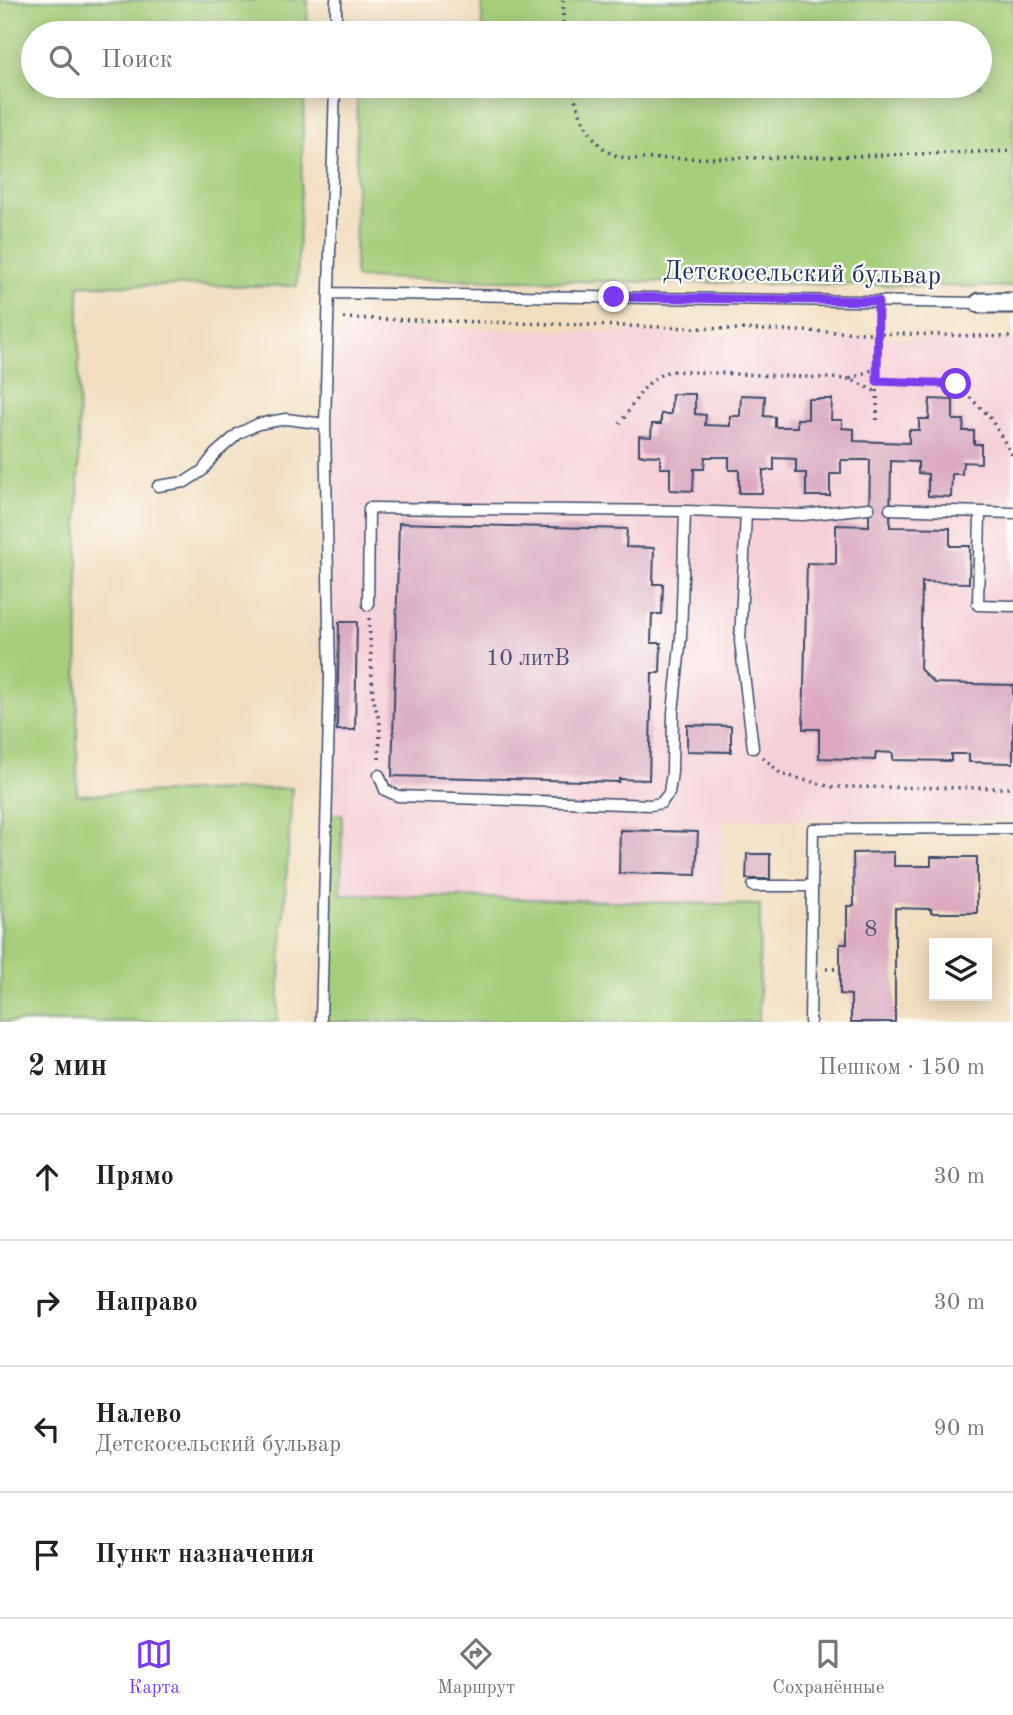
<!DOCTYPE html>
<html lang="ru">
<meta charset="utf-8">
<style>
:root{--surface:#fff;--page:#f2f2f2;--text:#222;--muted:#767676;--line:#e0e0e0;--accent:#7c3aed}
body{margin:0;font-family:"Old Standard TT",serif;background:var(--page);color:var(--text)}
.controls{position:absolute;right:21px;bottom:21px;display:grid;overflow:hidden;border-radius:0px;box-shadow:0 4px 18px #0003}
.controls button{width:63px;height:63px;display:grid;place-items:center;padding:0;border:0;border-bottom:2px solid var(--line);background:var(--surface);color:var(--text);font:35px sans-serif}
.stop{position:absolute;width:21px;height:21px;margin:-16px;border:5px solid #7c3aed;border-radius:50%;background:#fff}
.stop.end{background:#7c3aed;border-color:#fff;box-shadow:0 2px 7px #0008}
.list{margin:0;padding:0;list-style:none}
h2{display:flex;justify-content:space-between;align-items:center;height:91px;margin:0;padding:0 28px;font-size:30px}
h2 small{font-size:23px;font-weight:400;color:var(--muted)}
.list li{display:grid;grid-template-columns:46px 1fr auto;gap:21px;align-items:center;box-sizing:border-box;height:126px;padding:0 28px;border-top:2px solid var(--line)}
.list b{display:block;font-size:26px;white-space:nowrap}
.list p{margin:0;font-size:23px;white-space:nowrap;color:var(--muted)}
.list em{font-size:23px;font-style:normal;color:var(--muted)}
.icon{flex:none;width:38px;height:38px;fill:none;stroke:currentColor;stroke-width:2;stroke-linecap:round;stroke-linejoin:round}
.map{position:relative;flex:none;width:1013px;height:1022px;overflow:hidden}
.search{position:absolute;background:var(--surface);box-shadow:0 4px 18px #0003;left:21px;right:21px;top:21px;height:77px;display:flex;align-items:center;gap:18px;box-sizing:border-box;padding:0 24px;border-radius:38px;color:var(--muted);font-size:26px}
.sheet{height:595px;background:var(--surface)}
nav{display:flex;justify-content:space-around;align-items:center;box-sizing:border-box;height:98px;border-top:2px solid var(--line);background:var(--surface);font-size:19px;color:var(--muted)}
nav a{display:grid;justify-items:center;gap:4px}
nav .on{color:var(--accent)}
.map>svg:first-child{display:block}
.built{fill:#f6cfd7}
.green{fill:#a5ce7a;stroke:#607e6c;stroke-width:2}
.building{fill:#dbaac1}
.lines{fill:none;stroke-linecap:round;stroke-linejoin:round}
.lane-casing{stroke:#3b496c;stroke-width:13}
.street-casing{stroke:#3b496c;stroke-width:23}
.path{stroke:#3b496c;stroke-width:3.5;stroke-dasharray:2 5;stroke-linecap:butt}
.lane{stroke:#fff;stroke-width:10}
.street{stroke:#fff;stroke-width:19}
.route{stroke:#7c3aed;stroke-width:9}
.labels{text-anchor:middle;dominant-baseline:central;stroke-width:5;stroke-linejoin:round;paint-order:stroke}
.number-label{font-size:23px;fill:#4b4e77}
.street-label{font-size:26px;fill:#1b2f5e;stroke:#fdfcf7}
</style>
<div class="map">
<svg width="1013" height="1022" viewBox="0 0 1013 1022">
<rect width="100%" height="100%" fill="#fdfcf7"/>
<filter id="ink" filterUnits="userSpaceOnUse"><feTurbulence type="fractalNoise" baseFrequency=".0143" numOctaves="2"/><feDisplacementMap in="SourceGraphic" scale="14" xChannelSelector="R" yChannelSelector="G"/><feConvolveMatrix kernelMatrix="1 2 1 2 8 2 1 2 1" color-interpolation-filters="sRGB"/></filter>
<filter id="wash" filterUnits="userSpaceOnUse"><feTurbulence type="fractalNoise" baseFrequency=".00686" numOctaves="4" result="noise"/><feDisplacementMap in="SourceGraphic" scale="28" xChannelSelector="R" yChannelSelector="G"/><feGaussianBlur stdDeviation="1.57" result="paint"/><feColorMatrix in="noise" values="0 0 0 0 0 0 0 0 0 0 0 0 0 0 0 0 0 1.4 0 .05"/><feComposite in="paint" operator="in"/></filter>
<g filter="url(#wash)">
<rect width="100%" height="100%" fill="#f2ddbd"/>
<!-- built -->
<path class="built" d="M346 326 1013 341V819H722L721 904 340 894 342 815 329 814 335 347 339 334Z"/>
<!-- green -->
<path class="green" d="M0 0H308L307 33H33V86H305L297 286 79 285 77 795 292 788 277 1022H0Z
M482 0H1013V287L355 278 357 86H980V33H482Z
M329 814H342L341 894 760 905 759 1022H324Z"/>
<g id="blocks">
<!-- building -->
<path class="building" d="M672 394H695V414L706 415 705 425 730 426V416H740L741 395 765 396 764 416 775 417V427H797V419H808V399H832L831 420H842V428L854 429V441L909 443V430H919V419H929L930 399 953 400V420H964L963 431H974V444H981V463L963 462 962 474H952L951 497 928 496V474L918 473V462L891 461 890 527 950 528V546H970L969 583 922 582 920 669 934 683 1013 685V763L969 762V754H951V761L893 760V753L876 752 875 760 819 758V729H803L807 563 836 564V525L869 526 870 460H841V474H830V496H806V473H796V459L774 458V470H763L762 493H739V470H729V457H705L704 469H694L693 491 670 490V468H660V456L639 455V436L651 437 652 424H661V414H671Z
M399 523 627 529 626 547 654 548 653 584H663L662 614H652L651 643H661L660 673H652L649 780 619 779V782L392 776Z
M339 622H357L355 730H337Z
M687 725 731 726V752L687 751Z
M620 830 698 832 696 875 619 873Z
M894 852V866H931V857H977V913H931V909L895 908V1022H851V995L840 994V944H847V906H854L853 853Z
M747 854H770V879H746Z"/>
</g>
</g>
<g filter="url(#ink)">
<use href="#blocks" fill-opacity="0" stroke="#3b496c" stroke-width="2"/>
<g class="lines">
<!-- lane casing -->
<g class="lane-casing">
<path id="lane" d="M336 33V0
M355 33 395 32
M329 293 980 303
M158 486 185 482 202 471 215 454 239 433 258 424 286 419 325 424
M890 509 1013 513
M980 512 978 605 1013 606
M746 513 740 641 753 748
M368 605 369 508 685 511 803 515 869 508
M379 775 385 790 398 796 651 805 661 803 669 793 672 772 673 712 681 637 685 511
M753 886H812
M321 1022 330 677 325 424 335 86
M810 1022 813 829 1013 828"/>
</g>
<!-- street casing -->
<g class="street-casing">
<path id="street" d="M980 303H1013"/>
</g>
<!-- path -->
<path class="path" d="M563 0V33
M572 86C577 109 587 136 607 151 612 155 622 157 628 159L822 157 1013 151
M343 318 1013 337
M850 379 877 368
M877 381 956 384 989 416 1013 456
M877 420 878 314
M620 424C634 404 645 377 671 371L850 379 877 392
M369 618 373 697 380 724 379 763
M763 757 781 774 832 787 1013 788
M826 969H840"/>
<!-- lane -->
<use href="#lane" class="lane"/>
<!-- street -->
<use href="#street" class="street"/>
</g>
</g>
<g class="lines" filter="url(#ink)">
<!-- route -->
<path class="route" d="M614 297 878 301 877 381 956 384"/>
</g>
<g class="labels">
<!-- number labels -->
<g class="number-label">
<text x="528" y="658">10 литВ</text>
<text x="871" y="929">8</text>
</g>
<!-- street labels -->
<g class="street-label">
<text transform="translate(802 274) rotate(1)">Детскосельский бульвар</text>
</g>
</g>
</svg>
<div class="controls">
<button><svg class="icon" aria-label="layers" viewBox="0 0 24 24"><path d="M12 4l9 5-9 5-9-5zM3 14l9 5 9-5"/></svg></button>
</div>
<div class="stop" style="left:956px;top:384px"></div>
<div class="stop end" style="left:614px;top:297px"></div>
<div class="search"><svg class="icon" aria-label="search" viewBox="0 0 24 24"><circle cx="10" cy="10" r="6"/><path d="M15 15l6 6"/></svg>Поиск</div>
</div>
<section class="sheet">
<h2>2 мин<small>Пешком · 150 m</small></h2>
<ul class="list">
<li><svg class="icon" aria-label="ahead" viewBox="0 0 24 24"><path d="M12 20V5M6 11l6-6 6 6"/></svg><div><b>Прямо</b></div><em>30 m</em></li>
<li><svg class="icon" aria-label="right" viewBox="0 0 24 24"><path d="M7 20v-9h11M14 6l5 5-5 5"/></svg><div><b>Направо</b></div><em>30 m</em></li>
<li><svg class="icon" aria-label="left" viewBox="0 0 24 24"><path d="M17 20v-9H6M10 6l-5 5 5 5"/></svg><div><b>Налево</b><p>Детскосельский бульвар</p></div><em>90 m</em></li>
<li><svg class="icon" aria-label="arrive" viewBox="0 0 24 24"><path d="M6 21V4h12l-3 4 3 4H6"/></svg><div><b>Пункт назначения</b></div></li>
</ul>
</section>
<nav>
<a class="on"><svg class="icon" aria-label="map" viewBox="0 0 24 24"><path d="M3 6l6-2 6 2 6-2v14l-6 2-6-2-6 2zM9 4v14M15 6v14"/></svg>Карта</a>
<a><svg class="icon" aria-label="directions" viewBox="0 0 24 24"><path d="M12 3l9 9-9 9-9-9zM9 14v-3h6M13 9l2 2-2 2"/></svg>Маршрут</a>
<a><svg class="icon" aria-label="saved" viewBox="0 0 24 24"><path d="M7 4h10v16l-5-4-5 4z"/></svg>Сохранённые</a>
</nav>
